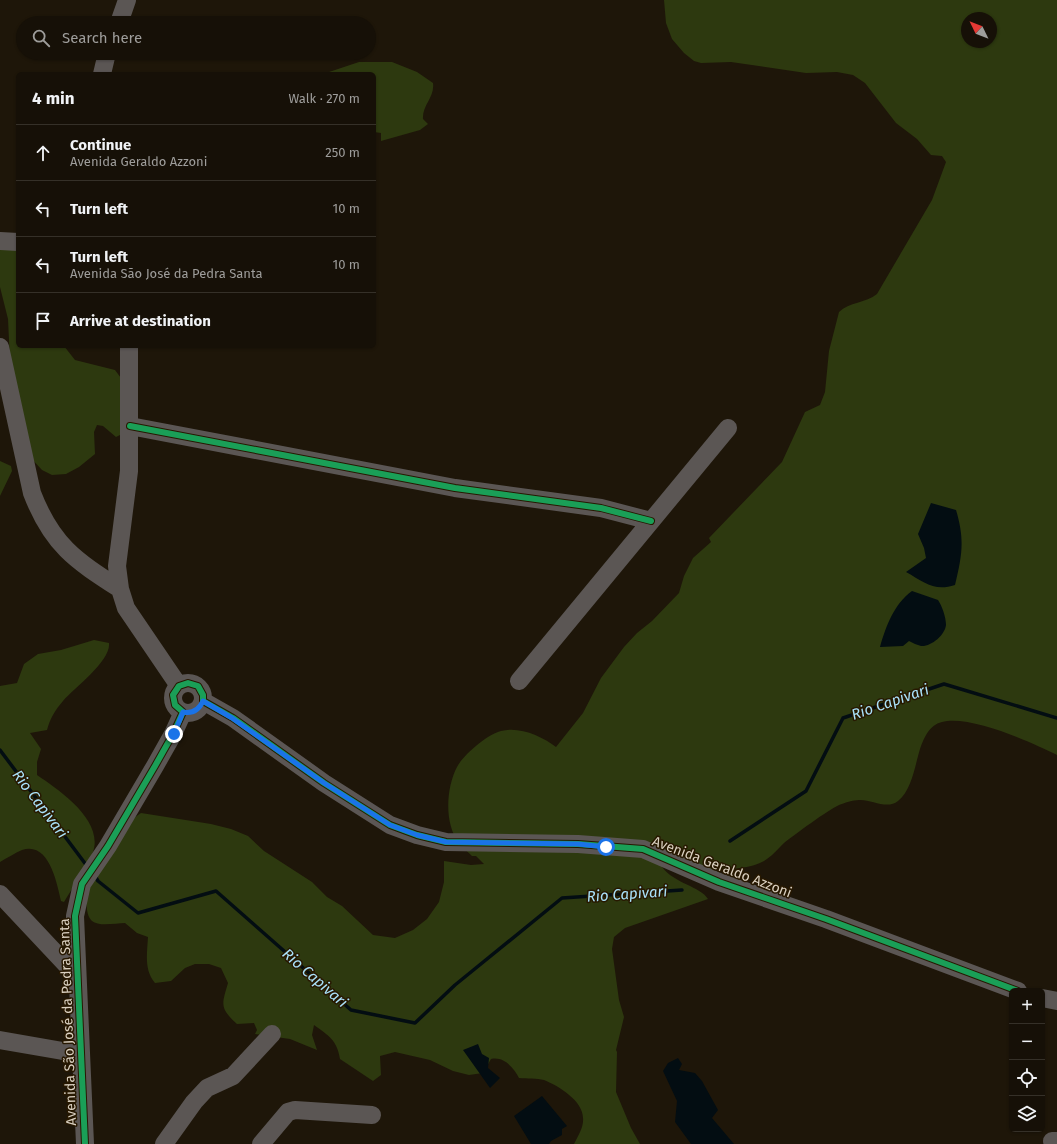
<!DOCTYPE html>
<meta charset="utf-8">
<style>
:root{--surface:#161007;--page:#1f1911;--text:#f1f3f6;--muted:#9e9d9b;--line:#353028}
body{margin:0;font-family:"Fira Sans",sans-serif;background:var(--page);color:var(--text)}
.controls{position:absolute;right:12px;bottom:12px;display:grid;overflow:hidden;border-radius:6px;box-shadow:0 1px 3px #0004}
.controls button{width:36px;height:36px;display:grid;place-items:center;padding:0;border:0;border-bottom:1px solid var(--line);background:var(--surface);color:var(--text);font:20px sans-serif}
.compass{position:absolute;left:961px;top:12px;width:36px;height:36px;border-radius:50%;background:var(--surface);box-shadow:0 1px 3px #0004;rotate:313deg}
.stop{position:absolute;width:12px;height:12px;margin:-9px;border:3px solid #1a73e8;border-radius:50%;background:#fff}
.stop.end{background:#1a73e8;border-color:#fff;box-shadow:0 1px 4px #0008}
.list{margin:0;padding:0;list-style:none}
h2{display:flex;justify-content:space-between;align-items:center;height:52px;margin:0;padding:0 16px;font-size:17px}
h2 small{font-size:13px;font-weight:400;color:var(--muted)}
.list li{display:grid;grid-template-columns:26px 1fr auto;gap:12px;align-items:center;box-sizing:border-box;height:56px;padding:0 16px;border-top:1px solid var(--line)}
.list b{display:block;font-size:15px;white-space:nowrap}
.list p{margin:0;font-size:13px;white-space:nowrap;color:var(--muted)}
.list em{font-size:13px;font-style:normal;color:var(--muted)}
.icon{flex:none;width:22px;height:22px;fill:none;stroke:currentColor;stroke-width:2;stroke-linecap:round;stroke-linejoin:round}
.map{position:relative;flex:none;width:1057px;height:1144px;overflow:hidden}
.search{position:absolute;background:var(--surface);box-shadow:0 1px 3px #0004;left:16px;top:16px;width:360px;height:44px;display:flex;align-items:center;gap:10px;box-sizing:border-box;padding:0 14px;border-radius:22px;color:var(--muted);font-size:15px}
.panel{position:absolute;background:var(--surface);box-shadow:0 1px 3px #0004;left:16px;top:72px;width:360px;height:276px;border-radius:6px}
.map>svg:first-child{display:block}
.green{fill:#2d390f;fill-rule:evenodd}
.water{fill:#030d12}
.lines{fill:none;stroke-linecap:round;stroke-linejoin:round}
.stream{stroke:#030d12;stroke-width:3.5}
.minor{stroke:#5b5654;stroke-width:18}
.cycleway-casing{stroke:#271800;stroke-width:8}
.cycleway{stroke:#1a9f57;stroke-width:6}
.route{stroke:#1a73e8;stroke-width:5}
.labels{text-anchor:middle;dominant-baseline:central;stroke-width:3;stroke-linejoin:round;paint-order:stroke}
.street-label{font-size:14px;fill:#dad0c0;stroke:#271800}
.water-label{font-size:15px;font-style:italic;fill:#a9e1f9;stroke:#271800}
</style>
<div class="map">
<svg width="1057" height="1144" viewBox="0 0 1057 1144">
<rect width="100%" height="100%" fill="#1e1609"/>
<!-- green -->
<path class="green" d="M664 0H1057V755C1031 742 970 715 942 722 929 725 924 738 920 749 915 765 912 790 898 801 887 810 871 799 859 800 853 800 844 803 839 805 828 810 794 835 784 843 778 849 771 857 764 861 742 874 687 869 662 867 675 884 700 886 708 899L625 928 614 937 612 949 619 1000 624 1017 616 1050 617 1052 616 1092 631 1128 640 1144H574C578 1136 584 1127 583 1118 583 1101 559 1086 544 1080 537 1078 527 1079 519 1078 514 1068 504 1056 491 1059L483 1073 469 1075 453 1071 430 1060 395 1052 380 1056 381 1075 373 1081 340 1059C337 1040 329 1036 314 1025L312 1035 317 1050 290 1039 255 1034 257 1030 254 1023 237 1024C219 1008 222 1004 228 983L221 968 209 964H195L185 968 171 981 155 983C144 970 147 954 148 937L137 933 125 923C116 923 99 927 92 921 82 912 88 884 94 873 101 859 128 820 141 813L211 824 231 829 248 836 264 851 312 882 327 897 342 906 373 935 395 938 413 930 427 919 439 902 444 882V861L471 865 484 864 476 856H472C468 852 463 848 459 843 444 824 446 788 457 767 464 754 488 734 501 731 519 726 542 736 556 747L583 713 601 678 624 647 637 633 652 621 679 593 684 576 693 558 711 542 709 538 782 462 805 412 820 405 825 392 829 351 839 312C849 302 866 303 877 294L932 200 946 162 942 156 931 155 917 139 896 123 865 83 853 75 837 72 806 73 731 62 701 63 694 61 684 53 672 39 666 23ZM967 18H991V42H967Z
M359 62H392L417 72 433 83C435 97 422 105 423 119L428 124 420 130 381 141V133L374 132V74H323Z
M0 240 18 242V346H64L75 360 115 370 124 382V433L116 437 103 426 97 425 94 432 95 454 79 467 66 474 52 475 42 470 30 457 12 403 8 319 0 287Z
M0 461 11 466 12 471 0 496Z
M94 640 109 643C111 661 75 687 63 701 55 710 50 719 47 730L30 733 41 749 37 762V775C59 790 104 820 93 852 87 867 72 888 64 902L61 901C57 883 49 841 22 850 15 853 7 858 0 862V686L17 683 24 664 38 654 61 650Z"/>
<!-- water -->
<path class="water" d="M931 503 956 510C965 540 962 555 955 585 934 592 924 582 906 572L926 558 924 548 918 534Z
M912 591 938 600C942 606 946 617 946 625 945 635 931 647 921 646 917 645 913 643 909 641L903 646 880 647C886 626 894 604 912 591Z
M478 1044 482 1054 489 1058 488 1068 500 1078 490 1088 463 1050Z
M678 1058 682 1064 679 1070 695 1073 702 1081 718 1110 712 1118 734 1144H691L675 1122 677 1101 663 1071 668 1063Z
M542 1096 567 1126 562 1129V1135L551 1141 549 1144H531L514 1116Z"/>
<g class="lines">
<!-- stream -->
<path class="stream" d="M0 750 87 866
M730 841 806 791 843 718 944 684 1057 718
M95 876 98 881 138 913 216 891 351 1010 415 1023 455 985 562 898 682 890"/>
<!-- minor -->
<path class="minor" d="M119 23 127 0
M102 74 107 53
M0 241 18 242
M129 346V471L117 566 120 589 126 608 179 686
M0 347 32 493C52 545 75 560 120 589
M130 426 455 488 601 508 651 521
M519 681 728 428
M173 698a15 15 0 1 1 30 0a15 15 0 1 1-30 0Z
M203 701 233 718 324 783 390 825 417 835 446 842 578 844 643 849 719 882 826 919 1018 991
M0 894 77 976
M1042 998 1057 1001
M0 1040 80 1054
M1052 1141H1057
M85 1144 75 916 82 884 108 846 155 766 173 734 183 712
M164 1144 194 1102 207 1088 233 1076 272 1034
M261 1144 288 1112 295 1110 372 1115"/>
<!-- cycleway casing -->
<g class="cycleway-casing">
<path id="cycleway" d="M130 426 455 488 601 508 651 521
M85 1144 75 916 82 884 108 846 155 766 173 734 183 712 175 705 173 695 179 686 188 683 198 686 203 695V701L233 718 324 783 390 825 417 835 446 842 578 844 643 849 719 882 826 919 1018 991"/>
</g>
<!-- cycleway -->
<use href="#cycleway" class="cycleway"/>
</g>
<g class="lines">
<!-- route -->
<path class="route" d="M174 734 183 712C193 714 199 710 203 701L232 718 324 783 390 825 417 835 446 842 578 844 606 847"/>
</g>
<g class="labels">
<!-- street labels -->
<g class="street-label">
<text transform="translate(722 867) rotate(21)">Avenida Geraldo Azzoni</text>
<text transform="translate(68 1022) rotate(-92)">Avenida São José da Pedra Santa</text>
</g>
<!-- water labels -->
<g class="water-label">
<text transform="translate(890 702) rotate(-19)">Rio Capivari</text>
<text transform="translate(40 804) rotate(53)">Rio Capivari</text>
<text transform="translate(627 894) rotate(-4)">Rio Capivari</text>
<text transform="translate(315 978) rotate(41)">Rio Capivari</text>
</g>
</g>
</svg>
<div class="controls">
<button>+</button>
<button>−</button>
<button><svg class="icon" aria-label="locate" viewBox="0 0 24 24"><circle cx="12" cy="12" r="6"/><path d="M12 2v4M12 18v4M2 12h4M18 12h4"/></svg></button>
<button><svg class="icon" aria-label="layers" viewBox="0 0 24 24"><path d="M12 4l9 5-9 5-9-5zM3 14l9 5 9-5"/></svg></button>
</div>
<svg class="compass" viewBox="-18 -18 36 36"><path d="M0-13l5 13h-10z" fill="#e53935"/><path d="M0 13l5-13h-10z" fill="#9e9d9b"/></svg>
<div class="stop" style="left:606px;top:847px"></div>
<div class="stop end" style="left:174px;top:734px"></div>
<div class="search"><svg class="icon" aria-label="search" viewBox="0 0 24 24"><circle cx="10" cy="10" r="6"/><path d="M15 15l6 6"/></svg>Search here</div>
<section class="panel">
<h2>4 min<small>Walk · 270 m</small></h2>
<ul class="list">
<li><svg class="icon" aria-label="ahead" viewBox="0 0 24 24"><path d="M12 20V5M6 11l6-6 6 6"/></svg><div><b>Continue</b><p>Avenida Geraldo Azzoni</p></div><em>250 m</em></li>
<li><svg class="icon" aria-label="left" viewBox="0 0 24 24"><path d="M17 20v-9H6M10 6l-5 5 5 5"/></svg><div><b>Turn left</b></div><em>10 m</em></li>
<li><svg class="icon" aria-label="left" viewBox="0 0 24 24"><path d="M17 20v-9H6M10 6l-5 5 5 5"/></svg><div><b>Turn left</b><p>Avenida São José da Pedra Santa</p></div><em>10 m</em></li>
<li><svg class="icon" aria-label="arrive" viewBox="0 0 24 24"><path d="M6 21V4h12l-3 4 3 4H6"/></svg><div><b>Arrive at destination</b></div></li>
</ul>
</section>
</div>
